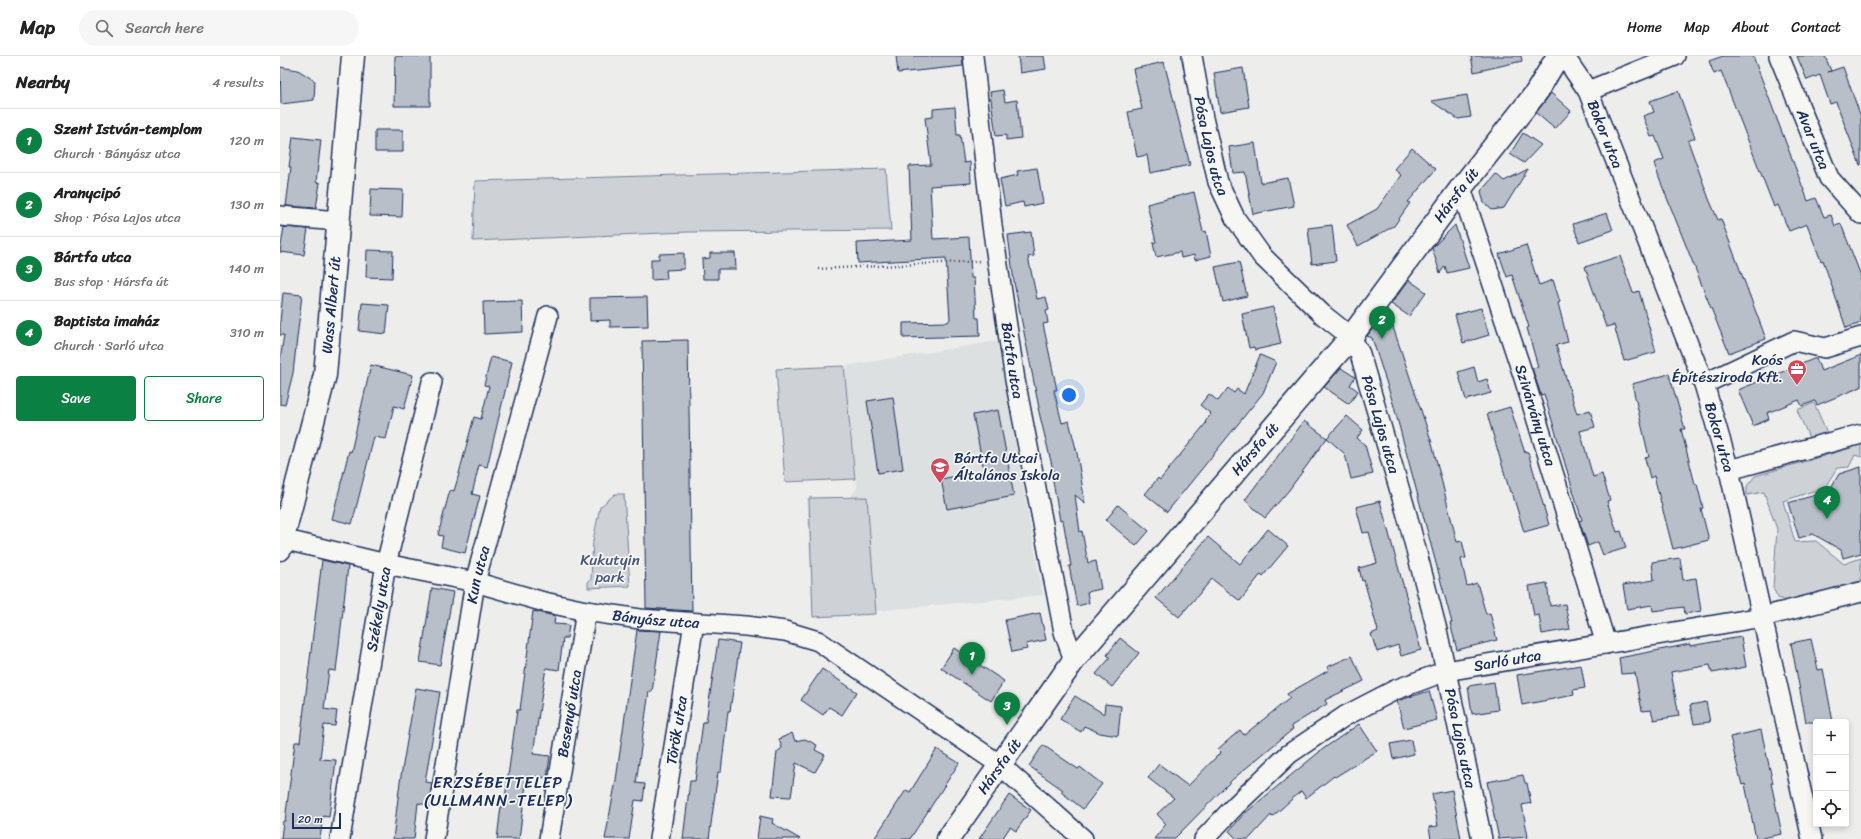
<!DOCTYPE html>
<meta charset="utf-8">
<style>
:root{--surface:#fff;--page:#f6f6f6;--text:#222;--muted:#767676;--line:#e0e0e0;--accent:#0b8043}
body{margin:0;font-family:Sriracha,sans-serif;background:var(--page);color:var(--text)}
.controls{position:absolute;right:12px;bottom:12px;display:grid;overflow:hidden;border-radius:4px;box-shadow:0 2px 6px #0003}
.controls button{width:36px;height:36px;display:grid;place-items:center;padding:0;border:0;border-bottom:1px solid var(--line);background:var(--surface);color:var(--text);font:20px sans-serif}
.scale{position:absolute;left:12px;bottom:10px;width:49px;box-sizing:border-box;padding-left:4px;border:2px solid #1b2f5e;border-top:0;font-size:11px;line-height:14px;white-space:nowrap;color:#1b2f5e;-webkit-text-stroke:3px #f6f6f2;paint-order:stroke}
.you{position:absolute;left:789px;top:339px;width:14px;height:14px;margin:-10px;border:3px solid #fff;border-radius:50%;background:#1a73e8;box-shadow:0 0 0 6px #1a73e833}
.badge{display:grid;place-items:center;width:26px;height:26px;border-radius:50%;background:var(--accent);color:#fff;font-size:13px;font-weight:700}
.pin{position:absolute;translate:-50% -33px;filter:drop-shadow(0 1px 2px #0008)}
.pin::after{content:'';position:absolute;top:21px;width:14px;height:12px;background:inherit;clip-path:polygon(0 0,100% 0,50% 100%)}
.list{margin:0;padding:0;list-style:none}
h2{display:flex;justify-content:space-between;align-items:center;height:52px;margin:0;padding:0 16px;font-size:17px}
h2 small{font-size:13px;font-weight:400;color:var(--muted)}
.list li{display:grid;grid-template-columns:26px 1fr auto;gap:12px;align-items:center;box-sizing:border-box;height:64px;padding:0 16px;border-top:1px solid var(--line)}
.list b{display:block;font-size:15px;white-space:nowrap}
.list p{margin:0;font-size:13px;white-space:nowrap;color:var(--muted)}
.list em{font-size:13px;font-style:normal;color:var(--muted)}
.actions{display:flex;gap:8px;padding:12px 16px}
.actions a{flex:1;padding:9px 0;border:1px solid var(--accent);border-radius:4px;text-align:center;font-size:14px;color:var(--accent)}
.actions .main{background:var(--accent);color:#fff}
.icon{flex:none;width:22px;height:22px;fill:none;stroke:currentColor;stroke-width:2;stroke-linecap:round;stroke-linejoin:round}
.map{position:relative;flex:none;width:1581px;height:783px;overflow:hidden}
header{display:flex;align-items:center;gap:24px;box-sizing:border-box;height:56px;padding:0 20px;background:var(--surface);border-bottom:1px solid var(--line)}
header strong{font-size:19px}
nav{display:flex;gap:22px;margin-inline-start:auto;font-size:14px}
.search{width:280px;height:36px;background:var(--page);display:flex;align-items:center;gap:10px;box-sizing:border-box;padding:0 14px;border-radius:22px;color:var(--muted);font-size:15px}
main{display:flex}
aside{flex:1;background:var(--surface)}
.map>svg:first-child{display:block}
.built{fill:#dde0e1}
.green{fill:#ced2d7;stroke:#74809a}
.building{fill:#b9bfc8;stroke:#1b2f5e}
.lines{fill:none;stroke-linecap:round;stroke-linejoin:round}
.street-casing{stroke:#1b2f5e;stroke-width:22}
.secondary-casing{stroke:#1b2f5e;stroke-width:25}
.path{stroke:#1b2f5e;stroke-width:2.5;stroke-dasharray:1 3;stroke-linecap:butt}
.street{stroke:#f6f6f2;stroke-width:19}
.secondary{stroke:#f6f6f2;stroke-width:22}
.labels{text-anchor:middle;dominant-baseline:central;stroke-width:3.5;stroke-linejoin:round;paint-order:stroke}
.street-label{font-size:15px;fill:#1b2f5e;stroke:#f6f6f2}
.poi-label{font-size:15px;fill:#1b2f5e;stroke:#f6f6f2;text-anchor:end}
.park-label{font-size:15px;fill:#48587c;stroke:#f6f6f2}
.neighbourhood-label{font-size:16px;letter-spacing:1px;fill:#1b2f5e;stroke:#f6f6f2}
</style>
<header>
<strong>Map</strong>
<div class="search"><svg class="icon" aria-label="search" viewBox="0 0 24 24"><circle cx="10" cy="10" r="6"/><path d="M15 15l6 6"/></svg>Search here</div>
<nav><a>Home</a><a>Map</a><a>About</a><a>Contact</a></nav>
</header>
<main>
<aside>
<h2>Nearby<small>4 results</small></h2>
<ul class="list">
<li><span class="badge">1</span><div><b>Szent István-templom</b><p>Church · Bányász utca</p></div><em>120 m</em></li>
<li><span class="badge">2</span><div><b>Aranycipó</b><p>Shop · Pósa Lajos utca</p></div><em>130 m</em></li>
<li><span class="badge">3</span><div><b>Bártfa utca</b><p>Bus stop · Hársfa út</p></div><em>140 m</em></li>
<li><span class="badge">4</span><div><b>Baptista imaház</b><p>Church · Sarló utca</p></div><em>310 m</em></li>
</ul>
<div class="actions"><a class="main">Save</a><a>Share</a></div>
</aside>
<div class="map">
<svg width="1581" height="783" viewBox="0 0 1581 783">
<rect width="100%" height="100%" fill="#edeeec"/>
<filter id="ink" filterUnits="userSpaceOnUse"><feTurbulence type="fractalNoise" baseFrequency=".025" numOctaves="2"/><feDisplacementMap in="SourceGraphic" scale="8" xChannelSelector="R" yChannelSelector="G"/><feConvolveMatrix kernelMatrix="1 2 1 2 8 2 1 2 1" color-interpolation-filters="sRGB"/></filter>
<g filter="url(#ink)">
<!-- built -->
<path class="built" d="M717 285 763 539 533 561 527 442 571 441 577 432 564 310Z"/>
<!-- green -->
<path class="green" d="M606 113 611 174 408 176 193 185 195 125Z
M564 310 575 423 505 426 496 313Z
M1534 347 1548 379 1530 384 1517 354Z
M1581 389V401L1575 399 1569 411 1557 412 1545 431 1503 445 1515 486 1536 485 1564 508 1581 502V525L1507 545 1498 542 1493 532 1497 473 1484 436 1467 439V430L1475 420Z
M335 438H344L350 530 308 532V526L311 523 313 484 320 451Z
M587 441 596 558 533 561 529 442Z"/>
<!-- building -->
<path class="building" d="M115 0H150V50H114Z
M616 0H682L683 10 618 17Z
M738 0H764L766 13 740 17Z
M1191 0H1241L1242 5 1194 16Z
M1443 0H1473L1528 145 1536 142 1544 161 1551 159 1555 170 1561 168 1581 220V267L1566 272 1543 204 1541 205 1527 168 1509 175 1498 149 1494 151 1441 15 1434 18 1429 5Z
M1517 0H1545L1551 15 1548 16 1563 11 1581 61V109H1580L1556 46 1550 48 1540 19 1527 24Z
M884 6 910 109 870 117 867 99 857 101 848 56 862 53 853 13Z
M0 11 18 14 35 25 34 44 1 48Z
M963 12 969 51 940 56 934 17Z
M723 34 725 46 737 44 741 82 726 84V79L716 80 710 36Z
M1398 35 1415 82 1408 85 1429 143 1438 164 1441 163 1486 283 1449 297 1379 122 1374 107 1384 103 1375 80 1371 81 1363 60 1374 56 1370 45Z
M1271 37 1291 55 1275 73 1256 57Z
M1187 39 1191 61 1178 63 1151 45Z
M675 51 677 79H680L684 107 690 106 691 127 650 130 653 183 689 181 691 222H694L696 262H699L700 280 623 282V267L668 266 670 263 666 202 578 207 577 187 632 184 629 110 651 109 645 62 653 61V53Z
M95 74H123V96H95Z
M1243 77 1261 89 1244 107 1230 98Z
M13 81 41 84 36 126 40 127 36 152 6 150 11 111H9Z
M975 87 981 127 1008 122 1014 150 973 158 965 116 953 117 949 91Z
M1132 92 1156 113 1128 146 1130 147 1114 170 1078 190 1067 169 1097 153 1121 119 1114 113Z
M757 112 763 147 744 151 743 146 725 150 720 123 738 119 737 115Z
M1248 113 1224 152 1212 154 1204 147 1201 135 1216 118 1224 125Z
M91 133 123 134 122 161 90 160Z
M914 136 923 176 926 175 931 200 915 204 914 199 901 202 900 196 876 201 873 187 876 186 867 148Z
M1327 157 1333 174 1299 186 1293 168Z
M1052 169 1056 205 1032 208 1028 172Z
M1175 169 1189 212 1167 217 1165 210 1160 217 1152 192Z
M4 171 28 173 24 199 0 196Z
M751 176 754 200 748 201 757 243 766 241 769 254 766 255 768 267 763 268 777 334H774L782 367 789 365 797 397 805 447 795 439 800 476 802 475 808 507 816 505 821 533 807 536 809 547 797 550 789 510H791L783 464 780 465 772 419 774 418 758 352H759L734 226 728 179Z
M1246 189 1259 229 1273 224 1280 246 1278 247 1288 286 1276 289 1297 358 1310 354 1315 371 1300 375 1313 421 1322 418 1330 444 1327 445 1337 476 1341 475 1346 492 1323 499 1318 486 1308 490 1299 465 1302 464 1264 338 1261 339 1252 312 1258 311 1247 272 1249 271 1232 219 1227 221 1219 198Z
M87 194 113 195 112 222 86 221Z
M404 197V213L386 214 387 223 371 224V203H379V198Z
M430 197H455L456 213H438V223H423L422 203 430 202Z
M1340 200 1353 237 1359 235 1376 296 1344 305 1334 269 1326 271 1305 211Z
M959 206 967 240 943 246 935 211Z
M1129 224 1146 236 1129 260 1111 248Z
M3 237 22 239 13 317 5 349 0 348V304L4 279H0V266Z
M367 241 368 270 330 271V264L310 265V242Z
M242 245 243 276 204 278 203 246Z
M82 247 109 249 106 278 79 275Z
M993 251 1001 288 975 294 974 291 969 292 962 258Z
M1201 252 1209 279 1183 287 1175 259Z
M1107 253 1152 387 1177 486 1182 485 1186 502 1181 503 1187 530 1197 527 1206 558 1210 557 1217 584 1177 594 1170 567H1172L1113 347 1092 282 1087 280Z
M408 284 412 555 366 552 362 285Z
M980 299 996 306 983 337 887 456 865 438 878 422 880 424 926 367 925 366 931 358 920 349 929 338 938 345 948 332 954 337 957 333 964 338Z
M1581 299V331L1537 349 1535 345 1522 350 1519 344 1487 357 1489 363 1473 370 1458 334 1536 302 1541 315Z
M211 301 232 306 207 411 199 409 192 438 200 440 185 497 161 491 163 480 158 479 170 434 174 435 177 425 194 361 201 363 209 330 204 329Z
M91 309 133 319 124 353 114 350 106 383 94 381 72 468 52 463 69 395 71 396Z
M1194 311 1198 326 1207 323 1211 337 1186 344 1178 316Z
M1061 312 1075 321 1070 329 1078 335 1069 348 1044 331Z
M1389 318 1405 373H1401L1415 428H1417L1423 452 1421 453 1429 484 1393 493 1374 420 1370 422 1365 402 1369 401 1352 328Z
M613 341 623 413 598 417 587 345Z
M1230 351 1245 397 1248 396 1269 469 1244 476 1232 436H1230L1207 358Z
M718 354 734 440 667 453 661 423 704 415 693 359Z
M1067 360 1083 374 1077 382 1085 389 1093 418 1071 423 1065 398 1047 382Z
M1024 365 1047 382 1009 434 985 462 965 444Z
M1581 411V497L1563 502 1561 494 1533 478 1519 482 1508 447 1549 435 1559 418Z
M1100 445 1141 594 1121 600 1118 589 1097 596 1091 578 1098 575 1084 524 1082 525 1079 512 1097 507 1089 476 1083 477 1076 451Z
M838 449 869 475 856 490 826 464Z
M988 473 1008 490 983 520 981 518 960 545 932 523 899 561 876 542 928 481 960 508Z
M1400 502 1403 524 1416 522 1421 555 1405 558 1404 551 1373 555 1372 549 1347 553 1343 529 1374 524 1372 506Z
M42 504 68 510 56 615 49 614 44 653 57 655 55 670 44 669 40 703 56 704 49 761 43 760 40 783H1L3 765H5L15 686H20Z
M1267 527 1270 550 1285 548 1290 573 1262 578 1259 559 1254 560 1249 530Z
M152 532 173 536 160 609 140 606Z
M253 555 275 560 274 568 289 569 287 582H283L279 614 266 612 261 643 253 698 270 700 267 722 247 720 239 783H217L221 750H224L237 654H240Z
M760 557 766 584 746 588 747 593 732 596 725 564Z
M357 574 381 575 372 636 369 635 356 727 365 728 363 745 355 744 349 783H325L336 724Z
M1461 581 1466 611 1432 617 1430 609 1391 616 1399 660 1374 664 1371 654 1362 655 1355 617 1341 618 1339 602 1410 588V590Z
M840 582 859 597 832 631 816 618 830 602 827 599Z
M1531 583 1538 614 1543 613 1553 666H1526L1511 587Z
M438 584 460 587 450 655H448L441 716H438L429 783H403L410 725H415L423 666H426Z
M674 592 724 625 711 645 661 612Z
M1072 600 1084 625 1045 644 1047 648 1011 670 1013 673 953 723 894 783H874L886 768 877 758 894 742 868 722 879 708 908 730 941 696 938 693 960 674 964 679 1010 642 1007 638 1049 614 1047 611Z
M1301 609 1305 632 1293 634 1294 639 1242 649 1237 619Z
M542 613 577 636 562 659 549 651 543 659 521 644Z
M1214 626 1218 654 1192 658 1188 630Z
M136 632 160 636 145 726 152 727 148 749 138 747 134 783H113L120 726Z
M1149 635 1157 664 1124 672 1117 645Z
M795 640 824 658 825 648 841 650 838 680 820 677 804 670 801 676 780 663Z
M1426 646 1430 666 1414 668 1410 649Z
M1079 668 1097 695 1055 721 1054 720 1026 742 1021 735 992 761 991 759 969 783H957L949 775 964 758 999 729 1043 693Z
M1481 674 1493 727H1491L1502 778 1476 783 1465 728 1462 729 1450 681Z
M512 677 515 685 525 683 537 689 535 694 545 699 535 716 516 707 511 741 492 740 497 696 502 692 499 683Z
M1131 684 1134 698 1113 703 1110 688Z
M763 689 798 713 800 711 822 728 803 753 781 736 783 734 749 710Z
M657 693 679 707 630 783H594L626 734 630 736Z
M1243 719 1245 727H1247L1251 747 1242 749 1248 781 1219 783 1207 726Z
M1172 734 1181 783H1151L1149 771 1158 770 1152 738Z
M729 739 751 754 736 775 730 771 722 783H699Z
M480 760 493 763 492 767 520 783H477Z"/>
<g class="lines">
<!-- street casing -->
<g class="street-casing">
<g id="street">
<path id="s1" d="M693 0 712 169 735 324 784 576 794 604"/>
<path id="s2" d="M912 0 923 62 938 126 955 162 982 200 1042 258 1071 281 1080 298 1127 459 1157 574 1202 783"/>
<path id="s3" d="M1284 0 1308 35 1424 328 1449 414 1532 783"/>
<path id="s4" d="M1499 0 1549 122 1581 158"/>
<path d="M1308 35 1395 0"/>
<path id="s5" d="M1181 132 1243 319 1326 588"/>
<path d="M0 160 58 165"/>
<path d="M1424 328 1514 285 1545 292 1581 281"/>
<path d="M1449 414 1581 378"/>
<path id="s6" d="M2 483 106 508 195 526 264 546 306 555 360 563 466 570 505 575 538 585 719 708 803 783"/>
<path id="s7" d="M60 783 106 508 152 326"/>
<path id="s8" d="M154 783 195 526 268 260"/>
<path id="s9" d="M269 783 306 555"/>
<path id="s10" d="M379 783 414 567"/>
<path id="s11" d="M924 783 955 750 1009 698 1065 660 1115 634 1166 615 1482 561 1581 536"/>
</g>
</g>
<!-- secondary casing -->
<g class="secondary-casing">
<g id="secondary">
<path id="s12" d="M0 493 45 319 73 0"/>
<path id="s13" d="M668 783 794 604 1071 281 1181 132 1256 37 1278 0"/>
</g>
</g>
<!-- path -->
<path class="path" d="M538 213 701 205"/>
<!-- street -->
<use href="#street" class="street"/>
<!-- secondary -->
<use href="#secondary" class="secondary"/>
</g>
</g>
<!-- icons -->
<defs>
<g id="office-pin" transform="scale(1)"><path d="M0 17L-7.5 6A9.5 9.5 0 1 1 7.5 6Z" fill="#d1495b" stroke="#f6f6f2"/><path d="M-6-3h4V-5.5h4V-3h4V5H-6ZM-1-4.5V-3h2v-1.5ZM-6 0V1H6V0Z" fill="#fff"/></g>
<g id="school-pin" transform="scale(1)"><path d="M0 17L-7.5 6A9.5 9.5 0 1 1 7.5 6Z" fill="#d1495b" stroke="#f6f6f2"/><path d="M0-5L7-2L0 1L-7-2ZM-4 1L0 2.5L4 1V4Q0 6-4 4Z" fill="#fff"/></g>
</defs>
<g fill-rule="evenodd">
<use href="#office-pin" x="1517" y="313"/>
<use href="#school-pin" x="660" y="411"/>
</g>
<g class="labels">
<!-- street labels -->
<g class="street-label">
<text stroke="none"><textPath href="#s3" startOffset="89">Bokor utca</textPath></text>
<text stroke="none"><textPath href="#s4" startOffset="90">Avar utca</textPath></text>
<text stroke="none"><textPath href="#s2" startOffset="92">Pósa Lajos utca</textPath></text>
<text stroke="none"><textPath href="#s13" startOffset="821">Hársfa út</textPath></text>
<text stroke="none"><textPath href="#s12" startOffset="250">Wass Albert út</textPath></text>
<text stroke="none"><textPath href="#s1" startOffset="307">Bártfa utca</textPath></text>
<text stroke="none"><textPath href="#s5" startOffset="239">Szivárvány utca</textPath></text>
<text stroke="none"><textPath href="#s2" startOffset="428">Pósa Lajos utca</textPath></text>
<text stroke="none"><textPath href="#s3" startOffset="413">Bokor utca</textPath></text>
<text stroke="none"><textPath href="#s13" startOffset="497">Hársfa út</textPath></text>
<text stroke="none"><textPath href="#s8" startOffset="268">Kun utca</textPath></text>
<text stroke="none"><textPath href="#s7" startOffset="233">Székely utca</textPath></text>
<text stroke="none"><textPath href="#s6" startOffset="383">Bányász utca</textPath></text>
<text stroke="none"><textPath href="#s11" startOffset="361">Sarló utca</textPath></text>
<text stroke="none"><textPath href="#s9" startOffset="127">Besenyő utca</textPath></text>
<text stroke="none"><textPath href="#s10" startOffset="110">Török utca</textPath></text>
<text stroke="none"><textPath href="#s2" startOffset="752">Pósa Lajos utca</textPath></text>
<text stroke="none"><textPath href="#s13" startOffset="89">Hársfa út</textPath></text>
</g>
<!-- poi labels -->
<g class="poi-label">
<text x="1503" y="304">Koós<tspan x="1503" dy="17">Építésziroda Kft.</tspan></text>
<text x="674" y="402" text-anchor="start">Bártfa Utcai<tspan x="674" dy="17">Általános Iskola</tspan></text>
</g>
<!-- park labels -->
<g class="park-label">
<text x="330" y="504">Kukutyin<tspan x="330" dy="17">park</tspan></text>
</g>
<!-- neighbourhood labels -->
<g class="neighbourhood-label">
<text x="218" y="726">ERZSÉBETTELEP<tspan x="218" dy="18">(ULLMANN-TELEP)</tspan></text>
</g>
</g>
</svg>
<div class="controls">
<button>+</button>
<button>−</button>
<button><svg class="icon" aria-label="locate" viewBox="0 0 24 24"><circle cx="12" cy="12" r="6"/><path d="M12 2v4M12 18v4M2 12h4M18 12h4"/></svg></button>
</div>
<div class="scale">20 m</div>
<div class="you"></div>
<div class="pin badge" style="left:692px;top:619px">1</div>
<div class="pin badge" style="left:1102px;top:283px">2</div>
<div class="pin badge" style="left:727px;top:669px">3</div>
<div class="pin badge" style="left:1547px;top:463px">4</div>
</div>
</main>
